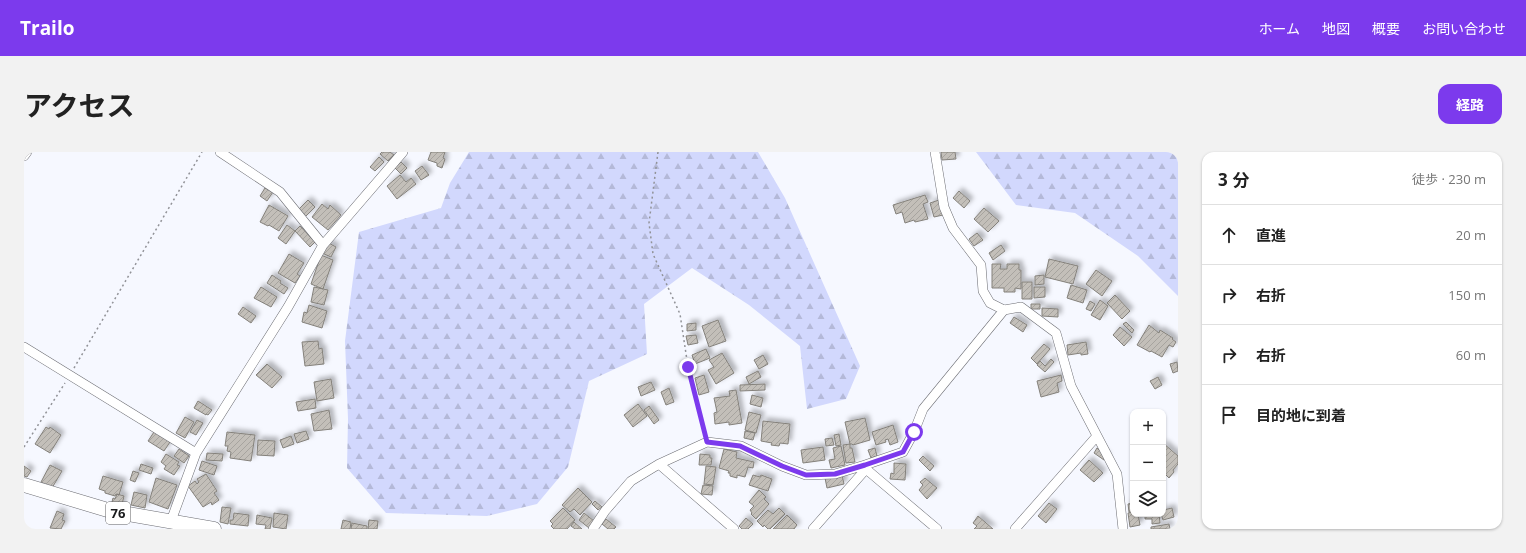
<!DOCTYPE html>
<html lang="ja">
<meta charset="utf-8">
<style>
:root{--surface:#fff;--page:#f2f2f2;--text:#222;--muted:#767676;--line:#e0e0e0;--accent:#7c3aed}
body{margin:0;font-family:"Open Sans","Noto Sans JP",sans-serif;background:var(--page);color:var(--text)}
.controls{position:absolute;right:12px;bottom:12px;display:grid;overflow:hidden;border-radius:8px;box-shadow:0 1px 3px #0004}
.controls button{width:36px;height:36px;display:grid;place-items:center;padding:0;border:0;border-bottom:1px solid var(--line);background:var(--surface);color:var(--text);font:20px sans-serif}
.stop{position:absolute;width:12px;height:12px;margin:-9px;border:3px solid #7c3aed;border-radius:50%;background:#fff}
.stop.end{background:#7c3aed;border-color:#fff;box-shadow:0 1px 4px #0008}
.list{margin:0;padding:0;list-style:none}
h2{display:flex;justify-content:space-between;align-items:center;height:52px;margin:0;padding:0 16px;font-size:17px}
h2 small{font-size:13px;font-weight:400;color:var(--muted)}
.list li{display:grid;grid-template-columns:26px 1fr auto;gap:12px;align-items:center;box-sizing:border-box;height:60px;padding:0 16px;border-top:1px solid var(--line)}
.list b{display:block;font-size:15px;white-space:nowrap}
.list em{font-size:13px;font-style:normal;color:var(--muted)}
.icon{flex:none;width:22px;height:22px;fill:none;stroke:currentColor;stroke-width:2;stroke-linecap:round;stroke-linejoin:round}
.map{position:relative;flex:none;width:1154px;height:377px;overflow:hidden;border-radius:12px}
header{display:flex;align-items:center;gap:24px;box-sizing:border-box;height:56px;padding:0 20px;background:var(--accent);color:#fff}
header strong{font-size:19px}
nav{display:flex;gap:22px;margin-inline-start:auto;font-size:14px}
.intro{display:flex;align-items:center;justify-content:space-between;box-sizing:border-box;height:96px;padding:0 24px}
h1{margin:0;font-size:28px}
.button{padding:10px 18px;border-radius:12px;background:var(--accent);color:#fff;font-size:14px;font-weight:700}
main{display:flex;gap:24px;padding:0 24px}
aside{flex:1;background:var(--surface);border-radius:12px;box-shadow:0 1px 3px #0004}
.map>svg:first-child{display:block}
.forest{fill:url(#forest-firs)}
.building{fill:url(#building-hatch);stroke:#84817b;filter:url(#shadow)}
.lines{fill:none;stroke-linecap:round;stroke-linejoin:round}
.minor-casing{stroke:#6c6d73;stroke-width:10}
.primary-casing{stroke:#6c6d73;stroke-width:15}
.path{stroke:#919297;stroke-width:1.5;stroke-dasharray:2 3;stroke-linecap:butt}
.minor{stroke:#fff;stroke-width:9}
.primary{stroke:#fff;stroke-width:14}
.route{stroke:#7c3aed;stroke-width:5}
.labels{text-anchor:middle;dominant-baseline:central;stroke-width:3;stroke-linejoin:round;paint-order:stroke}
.shield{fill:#fff;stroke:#5f5f61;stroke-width:1}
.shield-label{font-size:13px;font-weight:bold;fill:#1a1b1d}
</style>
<header>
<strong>Trailo</strong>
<nav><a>ホーム</a><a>地図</a><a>概要</a><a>お問い合わせ</a></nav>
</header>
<div class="intro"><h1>アクセス</h1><a class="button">経路</a></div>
<main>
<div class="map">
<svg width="1154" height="377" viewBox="0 0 1154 377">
<defs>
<pattern id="forest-firs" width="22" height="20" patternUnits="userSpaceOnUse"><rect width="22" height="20" fill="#d2d8fd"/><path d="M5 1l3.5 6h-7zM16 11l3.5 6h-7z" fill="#b4b9d8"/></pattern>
<pattern id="building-hatch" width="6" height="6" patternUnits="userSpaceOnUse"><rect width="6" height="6" fill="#c3bfb9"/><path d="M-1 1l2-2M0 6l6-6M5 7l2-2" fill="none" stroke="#a7a49f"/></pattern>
<filter id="shadow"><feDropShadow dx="3.5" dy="-3.5" stdDeviation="2" flood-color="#0004"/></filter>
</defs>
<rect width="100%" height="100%" fill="#f6f8ff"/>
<!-- forest -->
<path class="forest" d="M445 0H734L761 46 836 214 822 247 783 257 776 194 725 153 668 116 620 152 623 202 565 229 544 315 513 352 463 364 362 361 323 316 324 267 321 189 335 80 417 56 426 31Z
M952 0H1154V144L1114 104 1051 61 992 53Z"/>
<!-- building -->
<path class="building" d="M358 0H366L370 3 364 9 356 2Z
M407 0H421L419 6 421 7 418 16 413 14V11L404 8Z
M917 0H931L932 7 918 8Z
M355 5 360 10 351 19 346 15Z
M377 10 383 16 377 22 371 16Z
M398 14 405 23 397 28 391 19Z
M376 23 382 30 387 26 392 32 373 47 363 34Z
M241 36 249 40 243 49 236 44Z
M935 39 946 49 940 56 929 46Z
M901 43 904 50 899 52 904 67 891 70 890 68 881 71 878 60 872 62 869 53Z
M284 48 291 55 281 65 274 58Z
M915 48 919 63 910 65 906 51Z
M298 52 304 57 306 53 317 63 304 78 288 65Z
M245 53 264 64 255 79 245 73 244 74 236 70Z
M960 56 975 69 964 80 950 67Z
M263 73 271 79 262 92 254 86Z
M276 74 291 90 286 95 271 79Z
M953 81 959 88 950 94 945 87Z
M303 90 312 95 307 105 298 101Z
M977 93 981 99 969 108 965 101Z
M265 102 280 111 273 122 276 124 271 131 254 121Z
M297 103 309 108 299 137 287 132Z
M1025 107 1054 114 1049 132 1021 125Z
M968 112H977L976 117H983V112H995V118H997V137L991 136V140H980V136H968Z
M1072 118 1088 129 1078 144 1062 132Z
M248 123 257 129 256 131 264 136 260 142 243 131Z
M1020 123V132L1011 133V124Z
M998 130H1008V147H998Z
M1047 133 1063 138 1059 151 1043 146Z
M237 135 253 145 247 155 230 146Z
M290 135 304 138 300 153 287 150Z
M1010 135H1021V145L1010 146Z
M1091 143 1106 159 1098 167 1083 151Z
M1076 148 1084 154 1076 168 1067 163Z
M1066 149 1071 152 1067 159 1062 157Z
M1007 152H1016V157H1007Z
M285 153 303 159 298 176 278 170 280 160 283 161Z
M219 155 232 164 227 171 214 162Z
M1018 156 1034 157V165L1018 164Z
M990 165 1003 173 999 180 986 171Z
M694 168 702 189 685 195 678 174Z
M1102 170 1110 178 1108 181 1099 172Z
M672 171V178L663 179V172Z
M1125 173 1135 181 1136 178 1149 186 1148 187 1152 190 1149 195 1145 193 1138 205 1127 199 1126 200 1113 193Z
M1096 175 1108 185 1100 194 1089 183Z
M672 183 674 191 664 193 662 184Z
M294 189 295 197 298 196 300 212 281 214 278 190Z
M1062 190 1064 202 1057 203V201L1044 203 1043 193Z
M1020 192 1026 197 1013 212 1007 206Z
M682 197 686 206 671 212 668 203Z
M698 201 710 221 692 232 684 218 690 215 685 208Z
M739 203 744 212 735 217 730 208Z
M1027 207 1030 210 1021 220 1013 213 1016 209 1021 214Z
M1153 210 1154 219 1149 221 1146 212Z
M243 212 258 225 248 236 232 223Z
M734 219 737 225 725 232 722 225Z
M680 223 685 240 675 243 671 226Z
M1037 223 1038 229 1033 231 1035 240 1017 245 1013 229Z
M1134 225 1138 233 1131 237 1126 229Z
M307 227 310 246 293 249 290 230Z
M627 230 631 238 617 244 614 235Z
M741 232V238L716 239V233Z
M645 236 650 250 642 253 637 240Z
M712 238 718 271 705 273V270L691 272 690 261 693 260 690 246 706 244 705 239Z
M728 243 739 246 737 255 726 252Z
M291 247 292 256 274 259 272 250Z
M174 249 188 258 184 263 182 262V263L170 256Z
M614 252 623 264 609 275 600 263Z
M625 254 635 268 630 272 620 258Z
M305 258 308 277 290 279 287 262Z
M725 260 737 263 732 281 721 278Z
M161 265 170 270 161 286 152 281Z
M841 266 846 288 829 293 828 292H826L821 270Z
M173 268 179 271 172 283 166 280Z
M739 269 766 272 764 292 756 291 755 294 747 293 748 291 737 289Z
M869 273 874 290 866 293 864 287 861 288 862 290 852 293 848 280Z
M22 275 25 277 26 275 37 283 26 301 11 292Z
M282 279 285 287 273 291 270 282Z
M721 279 731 281 729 288 720 286Z
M130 280 131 281 132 280 146 290 140 299 124 289Z
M203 280 231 283 227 309 206 306 207 300 203 299 204 294H201Z
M815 282 817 293 812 294 810 283Z
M267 284 270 292 259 296 256 288Z
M808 286 810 293 802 294 801 287Z
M234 288 251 289 250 304 233 303Z
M1139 291 1154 304V312L1149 318 1150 320 1145 326 1140 321 1141 320 1139 318Z
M826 292V296H828L831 310 822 311 819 293Z
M817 294 821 313 807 316 805 308 811 307 809 296Z
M799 295 801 308 779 311 777 298Z
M851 296 853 304 847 306 844 298Z
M1073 296 1083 305 1080 308 1070 301Z
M155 297 165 304 160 311 150 304Z
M700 297 713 300 712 306 730 310 729 316 724 315 721 325 713 323V326L706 324V321H704L705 319 695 316Z
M183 301 199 302 198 309 182 308Z
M142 302 155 310 153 313 156 314 150 323 140 317 142 314 137 310Z
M676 302 686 303V306H688L687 313H675Z
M899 304 910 314 906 319 895 308Z
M1065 308 1079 321 1070 330 1056 318Z
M178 309 193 314 190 323 175 318Z
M870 311 882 312 881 328 866 327 867 321 870 322Z
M117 312 129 316 127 322 115 318Z
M26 313 38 319 28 336 17 330Z
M0 314 7 319 3 325 0 324Z
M682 314 692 315 689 333 680 332Z
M109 319 115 321 111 330 106 328Z
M182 322 193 339 190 341 195 348 188 353 187 350 179 355 164 334 171 329 173 332 175 330 173 327Z
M729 323 736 325 737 323 748 327 744 339 725 333Z
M818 323 820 332 803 336 801 326Z
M79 324 99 330 95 343 92 342 91 344 81 341V339L75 337Z
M132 326 153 333 144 357 125 350Z
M901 326 913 336 903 347 895 338 899 333 896 330Z
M679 333 689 334 688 343 677 342Z
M554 336 568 350 556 363 550 357 546 360 538 353Z
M735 338 742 345 740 347 745 352 732 367 727 362 728 361 726 358 730 354 725 350Z
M110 340 123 343 121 356 107 353Z
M93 342 100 344 97 357 87 354 89 346 91 347Z
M571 349 578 355 574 358 568 352Z
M1025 351 1033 357 1022 371 1014 364Z
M1109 351V359L1105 360 1104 352Z
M198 355 207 356 204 372 196 370Z
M539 356 551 368 543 377H530L527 374 529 372 526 369Z
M755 356 761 362 746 377H744L740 373 739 375 733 369 744 358 749 362Z
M1148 356 1150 365 1139 368 1137 362H1139V358Z
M33 359 40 362 38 368 41 369 37 377 26 376Z
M1109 360V362H1114L1116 373 1106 375 1104 361Z
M210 361 225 363 224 374 206 372V368H209Z
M250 361 264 363 262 377 249 375Z
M560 361 570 369 565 376 555 368Z
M1121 362H1135L1136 371 1128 372V367H1121Z
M233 363 248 366 246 377H241L242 373 232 372Z
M763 363 773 373 770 377H749Z
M954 364 969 377H950L953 374 949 371Z
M722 366 729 372 724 377H718L715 374Z
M582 367 592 375 590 377H584L578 372Z
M319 368 327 370 326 377H317Z
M345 368 354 369 353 377H344Z
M550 370 558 377H551L547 374Z
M328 371 343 374V377H327Z
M1145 372 1146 377H1127V375Z"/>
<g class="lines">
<!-- minor casing -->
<g class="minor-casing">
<path id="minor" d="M196 0 256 40 299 93
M911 0 920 55 929 76 957 113 959 139 966 151 980 158 997 155 1032 181 1047 234 1093 322 1099 377
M0 4 3 0
M0 195 172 301
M635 312 710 377
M841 313 842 317 913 377
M147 369 172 301 264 155 299 93 379 0
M569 377 581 359 607 329 635 312 683 290 717 294 758 314 782 323 811 322 841 313 879 300 890 280 899 257 980 158
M789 377 842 317
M991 377 1073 284"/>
</g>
<!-- primary casing -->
<g class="primary-casing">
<path id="primary" d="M0 333 87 359 190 377"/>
</g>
<!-- path -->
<path class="path" d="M634 0 625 71 629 102 656 162 664 215 681 281
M50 216 178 0
M0 295 41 231"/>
<!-- minor -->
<use href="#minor" class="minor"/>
<!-- primary -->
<use href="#primary" class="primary"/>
</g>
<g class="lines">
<!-- route -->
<path class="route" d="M664 215 683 290 716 294 758 314 782 323 811 322 841 313 879 300 890 280"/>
</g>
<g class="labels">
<!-- shield labels -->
<rect class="shield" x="82" y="350" width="24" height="22" rx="3"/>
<g class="shield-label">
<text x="94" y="361">76</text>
</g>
</g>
</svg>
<div class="controls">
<button>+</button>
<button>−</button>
<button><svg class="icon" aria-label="layers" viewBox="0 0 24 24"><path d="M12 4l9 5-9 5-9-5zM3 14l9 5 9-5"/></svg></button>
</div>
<div class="stop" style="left:890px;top:280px"></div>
<div class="stop end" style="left:664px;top:215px"></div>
</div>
<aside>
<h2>3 分<small>徒歩 · 230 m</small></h2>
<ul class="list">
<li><svg class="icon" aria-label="ahead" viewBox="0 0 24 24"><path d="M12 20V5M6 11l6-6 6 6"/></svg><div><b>直進</b></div><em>20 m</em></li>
<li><svg class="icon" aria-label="right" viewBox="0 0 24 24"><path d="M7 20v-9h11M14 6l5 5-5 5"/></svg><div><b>右折</b></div><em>150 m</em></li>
<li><svg class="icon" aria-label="right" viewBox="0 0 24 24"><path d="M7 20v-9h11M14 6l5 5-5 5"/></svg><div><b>右折</b></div><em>60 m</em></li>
<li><svg class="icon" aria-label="arrive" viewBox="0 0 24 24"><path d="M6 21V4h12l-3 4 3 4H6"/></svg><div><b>目的地に到着</b></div></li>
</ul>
</aside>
</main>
